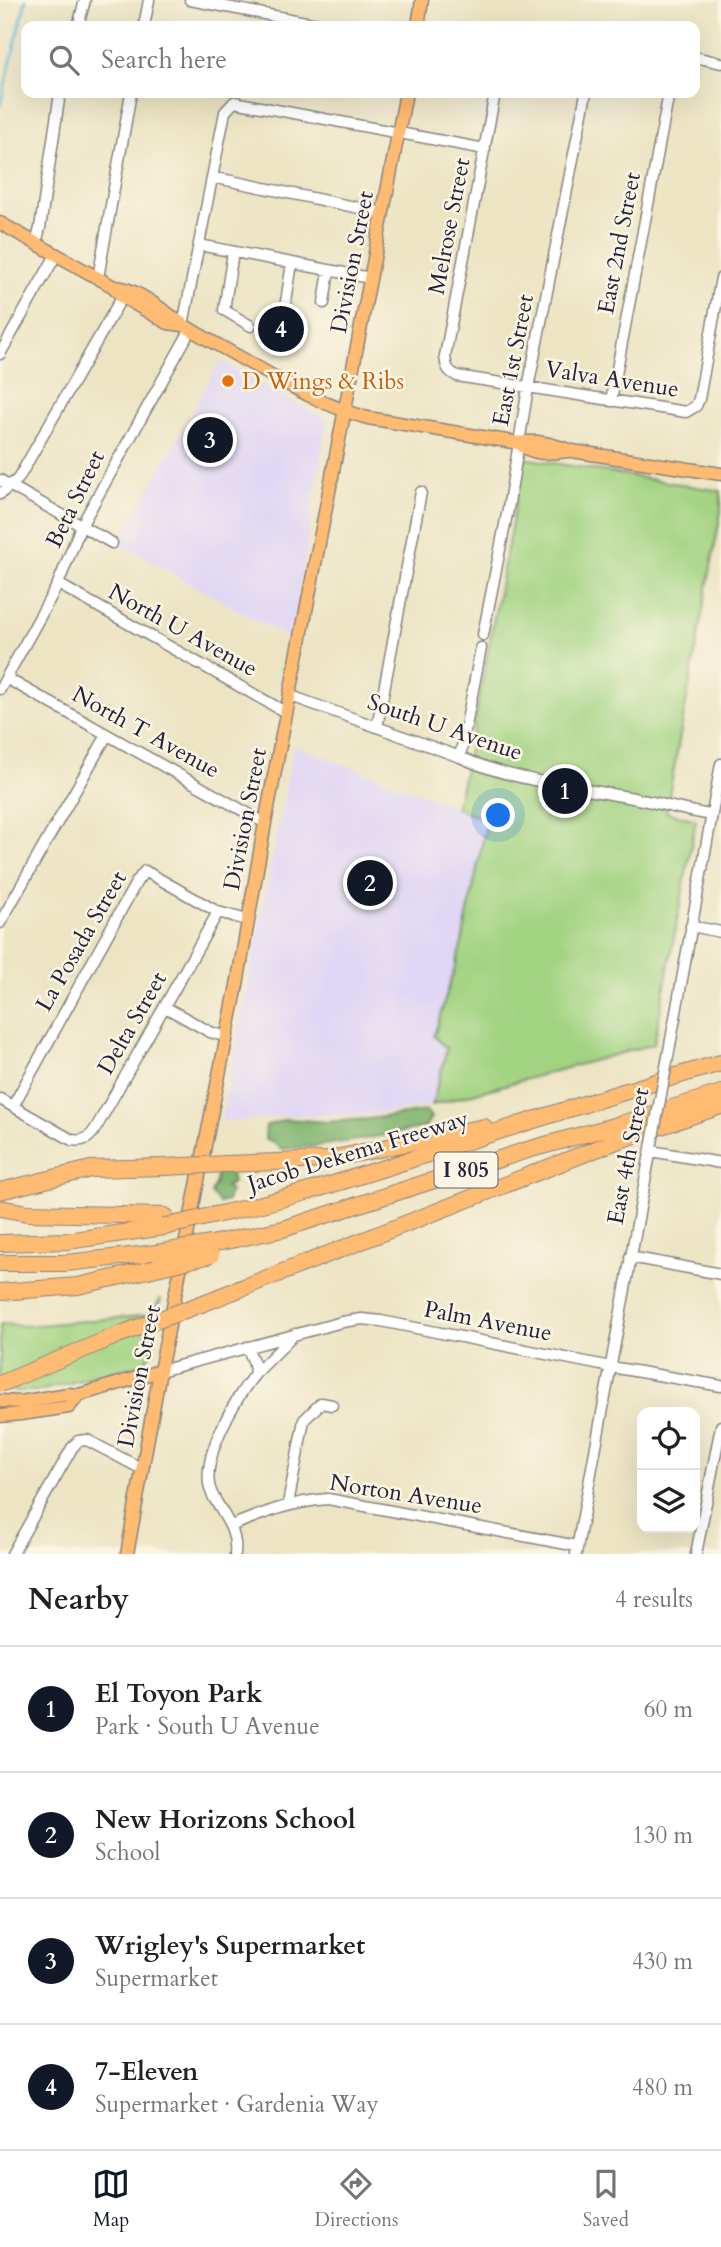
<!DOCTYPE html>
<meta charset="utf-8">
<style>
:root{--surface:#fff;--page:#f2f2f2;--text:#202124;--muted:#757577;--line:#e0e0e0;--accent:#111827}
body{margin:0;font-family:Cardo,serif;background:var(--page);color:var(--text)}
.controls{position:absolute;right:21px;bottom:21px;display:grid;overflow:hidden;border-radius:14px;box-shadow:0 7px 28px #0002}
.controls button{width:63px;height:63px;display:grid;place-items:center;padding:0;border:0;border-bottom:2px solid var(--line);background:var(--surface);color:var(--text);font:35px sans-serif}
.you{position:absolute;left:499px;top:816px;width:24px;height:24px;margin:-18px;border:5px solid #fff;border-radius:50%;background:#1a73e8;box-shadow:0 0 0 10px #1a73e833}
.badge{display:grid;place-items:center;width:46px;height:46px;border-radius:50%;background:var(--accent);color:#fff;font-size:23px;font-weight:700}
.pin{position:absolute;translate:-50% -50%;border:4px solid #fff;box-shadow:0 2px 7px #0006}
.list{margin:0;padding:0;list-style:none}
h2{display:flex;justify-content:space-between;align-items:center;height:91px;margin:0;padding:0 28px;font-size:30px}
h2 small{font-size:23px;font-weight:400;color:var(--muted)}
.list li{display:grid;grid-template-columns:46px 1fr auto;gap:21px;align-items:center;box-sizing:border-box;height:126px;padding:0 28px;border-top:2px solid var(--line)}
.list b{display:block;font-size:26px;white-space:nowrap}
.list p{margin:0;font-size:23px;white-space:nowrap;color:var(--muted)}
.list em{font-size:23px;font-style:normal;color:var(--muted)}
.icon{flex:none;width:38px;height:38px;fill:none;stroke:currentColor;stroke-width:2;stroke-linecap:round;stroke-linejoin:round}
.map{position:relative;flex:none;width:721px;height:1554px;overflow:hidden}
.search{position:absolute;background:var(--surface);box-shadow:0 7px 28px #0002;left:21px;right:21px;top:21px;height:77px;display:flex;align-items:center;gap:18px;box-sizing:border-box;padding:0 24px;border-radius:14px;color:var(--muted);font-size:26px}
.sheet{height:595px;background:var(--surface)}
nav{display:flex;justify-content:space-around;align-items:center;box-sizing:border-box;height:98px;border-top:2px solid var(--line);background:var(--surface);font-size:19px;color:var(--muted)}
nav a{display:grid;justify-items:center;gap:4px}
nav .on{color:var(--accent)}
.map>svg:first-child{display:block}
.built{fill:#dfd5f5}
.green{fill:#a2d381;stroke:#627a5e;stroke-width:2}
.forest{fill:#81b56f;stroke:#526c55;stroke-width:2}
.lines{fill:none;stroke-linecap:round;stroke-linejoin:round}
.stream{stroke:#56b7d5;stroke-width:2.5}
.minor-casing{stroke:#87837f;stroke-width:13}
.major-casing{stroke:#87837f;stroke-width:15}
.highway-casing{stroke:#87837f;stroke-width:18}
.minor{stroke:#fff;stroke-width:10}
.major{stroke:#ffbb71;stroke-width:12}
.highway{stroke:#ffbb71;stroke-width:16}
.minor-bridge-casing{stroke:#87837f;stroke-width:13;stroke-linecap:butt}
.highway-bridge-casing{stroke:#87837f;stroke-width:18;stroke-linecap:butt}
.minor-bridge{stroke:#fff;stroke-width:10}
.highway-bridge{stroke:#ffbb71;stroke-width:16}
.food-dot{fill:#e8710a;stroke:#fcf5e5;stroke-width:2.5}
.labels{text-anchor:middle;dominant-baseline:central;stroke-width:5;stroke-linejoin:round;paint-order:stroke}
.shield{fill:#fcf5e5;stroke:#63616e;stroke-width:2}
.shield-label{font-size:21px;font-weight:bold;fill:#22223b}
.street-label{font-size:23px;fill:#22223b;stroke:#fcf5e5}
.food-label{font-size:23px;fill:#c56008;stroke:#fcf5e5;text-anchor:start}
</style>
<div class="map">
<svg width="721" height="1554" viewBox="0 0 721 1554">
<rect width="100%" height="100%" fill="#fcf5e5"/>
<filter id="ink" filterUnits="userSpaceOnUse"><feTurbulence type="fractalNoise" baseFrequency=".0143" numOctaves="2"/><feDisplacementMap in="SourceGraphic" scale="14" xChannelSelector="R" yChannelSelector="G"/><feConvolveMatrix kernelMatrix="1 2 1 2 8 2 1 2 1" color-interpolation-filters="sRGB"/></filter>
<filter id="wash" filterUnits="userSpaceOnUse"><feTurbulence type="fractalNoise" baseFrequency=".00686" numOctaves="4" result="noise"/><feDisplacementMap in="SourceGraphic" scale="28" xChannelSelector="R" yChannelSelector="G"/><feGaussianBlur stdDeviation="1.57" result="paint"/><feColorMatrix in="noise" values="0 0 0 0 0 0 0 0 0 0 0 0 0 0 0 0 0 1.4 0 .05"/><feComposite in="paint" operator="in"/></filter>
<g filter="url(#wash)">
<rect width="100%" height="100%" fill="#ece4c3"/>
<!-- built -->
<path class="built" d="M220 361 327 420 291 640 119 543Z
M294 745 487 819 461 947 435 1036 447 1049 432 1105 373 1114 284 1116 242 1121 221 1120Z"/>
<!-- green -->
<path class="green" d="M524 458 721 491V512L666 812 696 820 654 1044 432 1105 447 1049 434 1036 461 947 487 820 456 808 470 747Z
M161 1298 150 1355 142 1364 39 1391H0V1324L28 1326 150 1315Z"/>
<!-- forest -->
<path class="forest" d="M426 1111 431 1117 425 1127C377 1137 330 1146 281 1149L273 1142 265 1139 266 1126 286 1119 327 1122 368 1119Z
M230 1170 233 1183 225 1187 230 1191 227 1201 219 1203 211 1193 215 1184 217 1171Z"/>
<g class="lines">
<!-- stream -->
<path class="stream" d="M0 106 26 0"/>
</g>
</g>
<g filter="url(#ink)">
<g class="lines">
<!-- minor casing -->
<g class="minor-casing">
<path id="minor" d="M190 0 327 26
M78 26 85 0
M144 26 149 0
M695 57 721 63
M495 93 445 356C446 366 447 371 457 376L686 412 696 406 699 399 721 278
M212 177 383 213
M36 243 40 228 60 93
M199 245 370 278
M233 252 224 310 251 326
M98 278 131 93
M286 302 292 263
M324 303 329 270
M183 325 225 112 234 102 485 149
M0 354 56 255
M611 401 669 93
M0 480 112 543
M0 494 18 479 122 297
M58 584 287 713
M483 635 508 509 528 388 586 93
M6 678 265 823
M0 689 58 584 81 526 191 329
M291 696 460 757C510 780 568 786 622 796 652 801 681 810 711 815
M377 727 421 492
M460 757 481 648
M0 923 107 735
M691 926 721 932
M165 1007 210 1032 227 1037
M671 1040 721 764
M0 1099 72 1140C85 1142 91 1137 97 1126L218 912
M13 1106 137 881 145 871 218 912 247 920
M651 1151 721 1163
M630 1257 721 1274
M160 1371 342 1322 362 1319 381 1321 611 1367 721 1386
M255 1374 295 1334
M288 1504 304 1420 321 1403 332 1405
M231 1526C266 1512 290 1502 328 1499L577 1546
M12 1554 72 1448 78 1441 87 1440 142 1469
M235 1554C238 1530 222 1514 212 1494 197 1463 235 1398 255 1374L254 1363 247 1347
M576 1554 652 1143
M696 1554 721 1426"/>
</g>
<!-- major casing -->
<g class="major-casing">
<path id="major" d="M418 26 422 0
M0 223 114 287 122 297 128 300 168 323 183 325
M114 287C135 286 167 314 184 325 202 337 222 347 241 358 282 381 322 406 368 418L519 443C537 439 554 445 572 451L721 474
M519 443C533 456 549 453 568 451
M0 1401 20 1402 68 1394 79 1395 160 1371
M0 1416 21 1414 69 1407 79 1395
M127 1554 160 1371 237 985 265 823 406 93"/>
</g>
<!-- highway casing -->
<g class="highway-casing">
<path id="highway" d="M227 1164 326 1160 484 1127
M0 1191 91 1169 164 1167
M0 1208 27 1213 165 1216
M215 1215C287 1200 356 1177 425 1155 524 1123 622 1091 721 1063
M0 1243 67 1241 164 1227
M211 1244 283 1229 524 1151 621 1124 721 1093
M0 1263H66L157 1253
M0 1292 78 1286 148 1270
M201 1304 614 1142 721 1106"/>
</g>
<!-- minor -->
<use href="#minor" class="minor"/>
<!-- major -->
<use href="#major" class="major"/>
<!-- highway -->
<use href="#highway" class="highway"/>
<!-- minor-bridge casing -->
<g class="minor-bridge-casing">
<path id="minor-bridge" d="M652 1143 671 1040"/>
</g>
<!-- highway-bridge casing -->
<g class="highway-bridge-casing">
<path id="highway-bridge" d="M164 1167 227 1164
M164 1227 215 1215
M157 1253 211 1244
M148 1270 211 1255
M0 1384 118 1335 201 1304"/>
</g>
<!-- minor-bridge -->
<use href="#minor-bridge" class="minor-bridge"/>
<!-- highway-bridge -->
<use href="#highway-bridge" class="highway-bridge"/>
</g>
</g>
<!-- markers -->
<circle class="food-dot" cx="228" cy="381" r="7"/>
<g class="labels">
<!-- shield labels -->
<rect class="shield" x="434.5" y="1152.5" width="63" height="35" rx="5"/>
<g class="shield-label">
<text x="466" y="1170">I 805</text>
</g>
<!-- street labels -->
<g class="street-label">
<text transform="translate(449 226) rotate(-79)">Melrose Street</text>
<text transform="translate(619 243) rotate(-79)">East 2nd Street</text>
<text transform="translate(352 262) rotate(-79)">Division Street</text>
<text transform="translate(513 360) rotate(-79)">East 1st Street</text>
<text transform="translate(612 379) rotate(9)">Valva Avenue</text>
<text transform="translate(75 499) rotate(-64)">Beta Street</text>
<text transform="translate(183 630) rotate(29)">North U Avenue</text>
<text transform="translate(445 727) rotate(19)">South U Avenue</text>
<text transform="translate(146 732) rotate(29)">North T Avenue</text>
<text transform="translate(245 819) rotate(-79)">Division Street</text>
<text transform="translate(81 941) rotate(-60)">La Posada Street</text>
<text transform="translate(132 1023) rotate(-60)">Delta Street</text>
<text transform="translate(358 1151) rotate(-17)">Jacob Dekema Freeway</text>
<text transform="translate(628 1156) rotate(-79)">East 4th Street</text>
<text transform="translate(488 1321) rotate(11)">Palm Avenue</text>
<text transform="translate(139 1376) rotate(-79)">Division Street</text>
<text transform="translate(406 1494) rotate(9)">Norton Avenue</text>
</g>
<!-- food labels -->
<g class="food-label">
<text x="242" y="381">D Wings &amp; Ribs</text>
</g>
</g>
</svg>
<div class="controls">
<button><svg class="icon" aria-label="locate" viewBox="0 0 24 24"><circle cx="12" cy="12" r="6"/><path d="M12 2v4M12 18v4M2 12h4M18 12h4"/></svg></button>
<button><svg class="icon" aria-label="layers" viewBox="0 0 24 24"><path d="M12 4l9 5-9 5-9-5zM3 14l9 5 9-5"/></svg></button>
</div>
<div class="you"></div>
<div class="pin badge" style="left:565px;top:791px">1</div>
<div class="pin badge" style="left:370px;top:883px">2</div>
<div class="pin badge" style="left:210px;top:440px">3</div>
<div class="pin badge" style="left:281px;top:329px">4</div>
<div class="search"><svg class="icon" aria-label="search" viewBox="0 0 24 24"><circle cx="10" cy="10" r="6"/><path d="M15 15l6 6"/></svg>Search here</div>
</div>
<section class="sheet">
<h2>Nearby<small>4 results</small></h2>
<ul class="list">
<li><span class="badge">1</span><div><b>El Toyon Park</b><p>Park · South U Avenue</p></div><em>60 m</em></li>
<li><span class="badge">2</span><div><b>New Horizons School</b><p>School</p></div><em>130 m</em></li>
<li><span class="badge">3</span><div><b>Wrigley's Supermarket</b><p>Supermarket</p></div><em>430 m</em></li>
<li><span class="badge">4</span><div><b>7-Eleven</b><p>Supermarket · Gardenia Way</p></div><em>480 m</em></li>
</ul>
</section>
<nav>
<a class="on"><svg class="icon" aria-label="map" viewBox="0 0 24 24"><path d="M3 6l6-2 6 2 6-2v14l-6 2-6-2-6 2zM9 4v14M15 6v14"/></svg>Map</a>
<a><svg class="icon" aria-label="directions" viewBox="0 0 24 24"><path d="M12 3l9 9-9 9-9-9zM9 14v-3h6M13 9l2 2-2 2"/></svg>Directions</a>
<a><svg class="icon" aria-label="saved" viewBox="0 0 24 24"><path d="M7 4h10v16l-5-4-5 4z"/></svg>Saved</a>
</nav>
